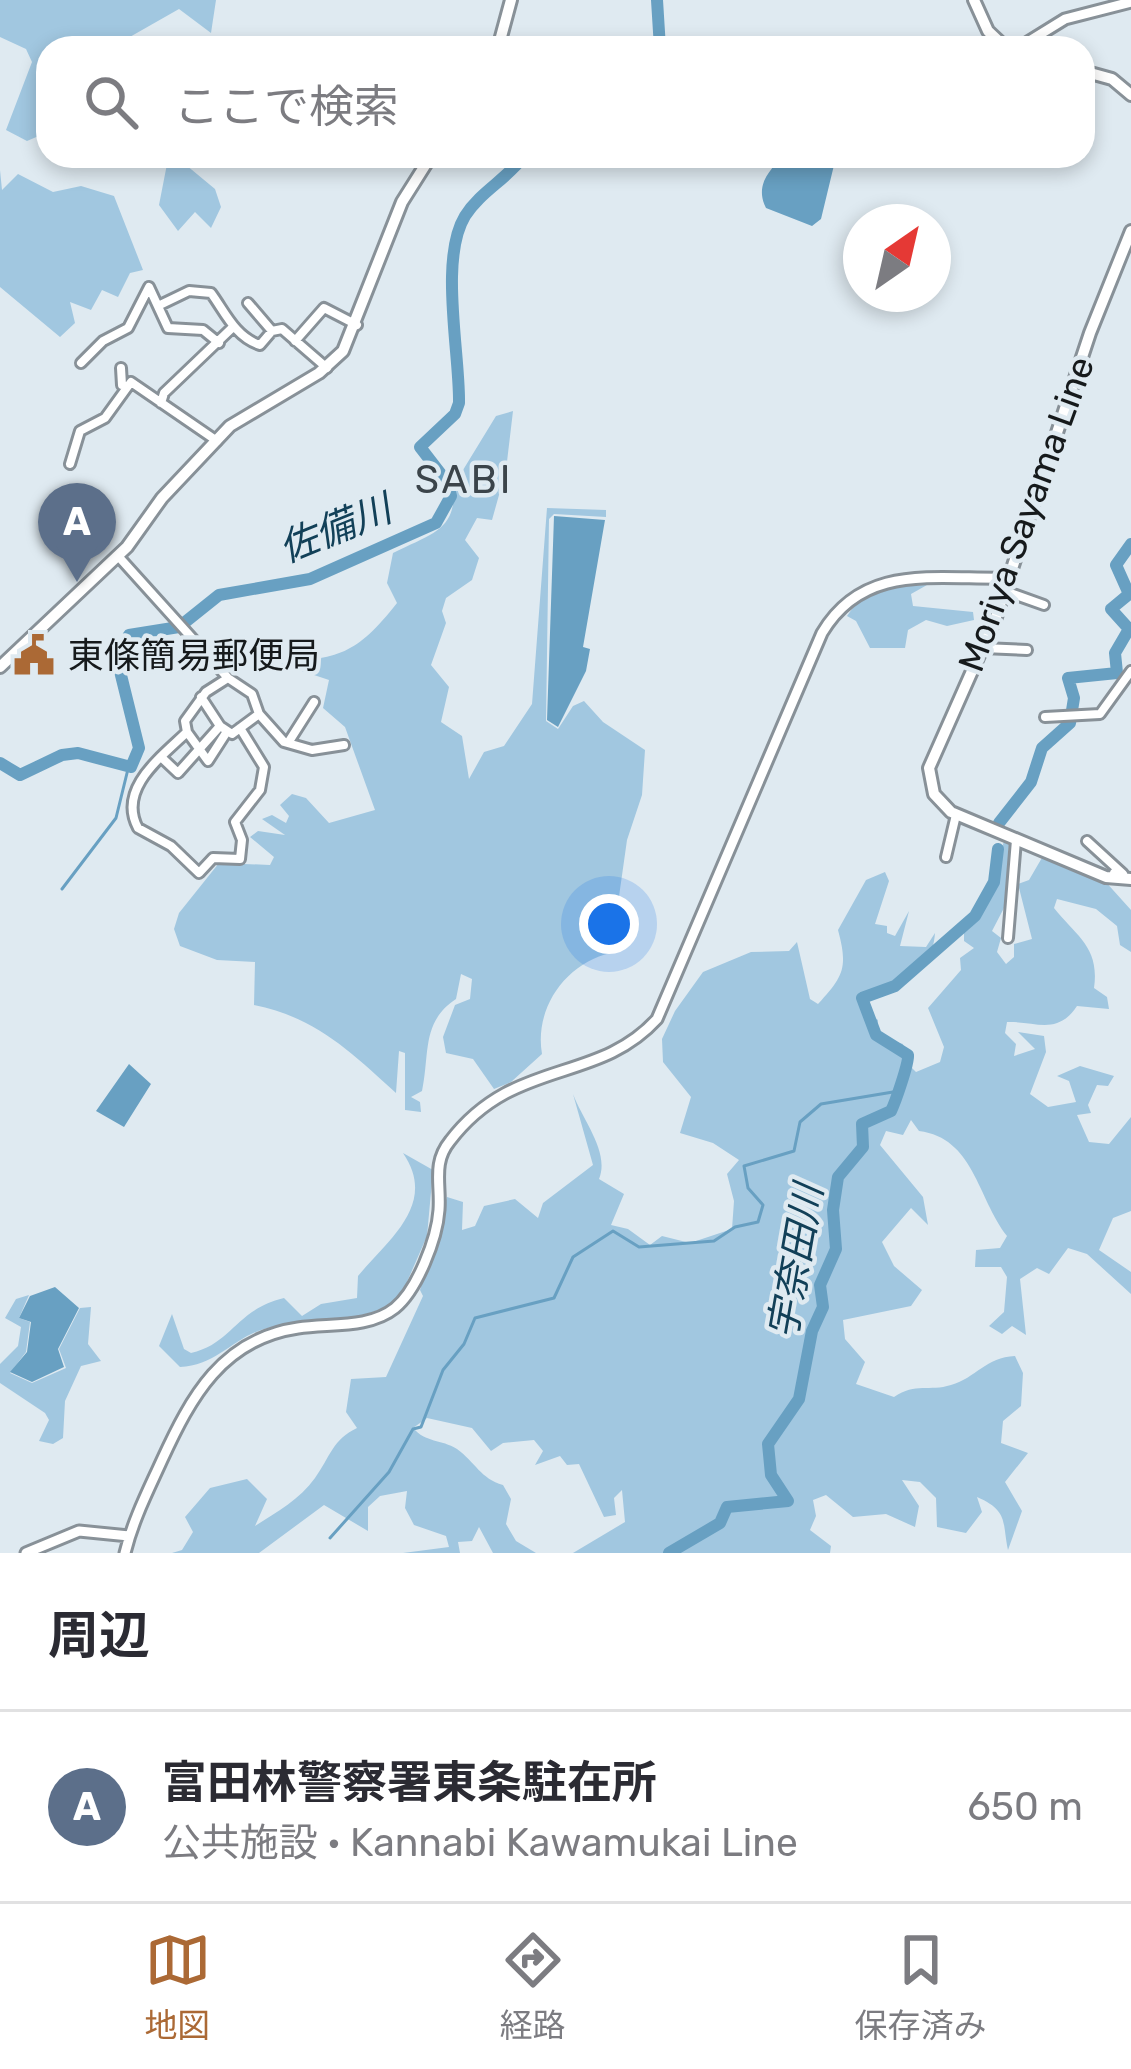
<!DOCTYPE html>
<html lang="ja">
<meta charset="utf-8">
<style>
:root{--surface:#fff;--page:#f2f2f3;--text:#2b2b33;--muted:#7c7c81;--line:#e1e1e2;--accent:#ab6935}
body{margin:0;font-family:Rubik,"Noto Sans JP",sans-serif;background:var(--page);color:var(--text)}
.compass{position:absolute;left:843px;top:204px;width:108px;height:108px;border-radius:50%;background:var(--surface);box-shadow:0 6px 18px #0003;rotate:34deg}
.you{position:absolute;left:609px;top:924px;width:42px;height:42px;margin:-30px;border:9px solid #fff;border-radius:50%;background:#1a73e8;box-shadow:0 0 0 18px #1a73e833}
.badge{display:grid;place-items:center;width:78px;height:78px;border-radius:50%;background:var(--accent);color:#fff;font-size:39px;font-weight:700}
.pin{position:absolute;translate:-50% -99px;filter:drop-shadow(0 3px 6px #0008)}
.pin::after{content:'';position:absolute;top:63px;width:42px;height:36px;background:inherit;clip-path:polygon(0 0,100% 0,50% 100%)}
.list{margin:0;padding:0;list-style:none}
h2{display:flex;justify-content:space-between;align-items:center;height:156px;margin:0;padding:0 48px;font-size:51px}
h2 small{font-size:39px;font-weight:400;color:var(--muted)}
.list li{display:grid;grid-template-columns:78px 1fr auto;gap:36px;align-items:center;box-sizing:border-box;height:192px;padding:0 48px;border-top:3px solid var(--line)}
.list b{display:block;font-size:45px;white-space:nowrap}
.list p{margin:0;font-size:39px;white-space:nowrap;color:var(--muted)}
.list em{font-size:39px;font-style:normal;color:var(--muted)}
.icon{flex:none;width:66px;height:66px;fill:none;stroke:currentColor;stroke-width:2;stroke-linecap:round;stroke-linejoin:round}
.map{position:relative;flex:none;width:1131px;height:1553px;overflow:hidden}
.search{position:absolute;background:var(--surface);box-shadow:0 6px 18px #0003;left:36px;right:36px;top:36px;height:132px;display:flex;align-items:center;gap:30px;box-sizing:border-box;padding:0 42px;border-radius:36px;color:var(--muted);font-size:45px}
.sheet{height:348px;background:var(--surface)}
nav{display:flex;justify-content:space-around;align-items:center;box-sizing:border-box;height:168px;border-top:3px solid var(--line);background:var(--surface);font-size:33px;color:var(--muted)}
nav a{display:grid;justify-items:center;gap:6px}
nav .on{color:var(--accent)}
.map>svg:first-child{display:block}
.green{fill:#a1c7e0}
.water{fill:#68a0c2}
.lines{fill:none;stroke-linecap:round;stroke-linejoin:round}
.stream{stroke:#68a0c2;stroke-width:3}
.river{stroke:#68a0c2;stroke-width:12}
.minor-casing{stroke:#889198;stroke-width:14}
.tertiary-casing{stroke:#889198;stroke-width:15}
.secondary-casing{stroke:#889198;stroke-width:16}
.minor{stroke:#fff;stroke-width:8}
.tertiary{stroke:#fff;stroke-width:9}
.secondary{stroke:#fff;stroke-width:10}
.labels{text-anchor:middle;dominant-baseline:central;stroke-width:9;stroke-linejoin:round;paint-order:stroke}
.street-label{font-size:36px;fill:#161a1c;stroke:#dfeaf1}
.poi-label{font-size:36px;fill:#161a1c;stroke:#dfeaf1;text-anchor:start}
.neighbourhood-label{font-size:39px;letter-spacing:3px;fill:#3b444a;stroke:#dfeaf1}
.water-label{font-size:39px;font-style:italic;fill:#124058;stroke:#dfeaf1}
</style>
<div class="map">
<svg width="1131" height="1553" viewBox="0 0 1131 1553">
<rect width="100%" height="100%" fill="#dfeaf1"/>
<!-- green -->
<path class="green" d="M0 0H216L211 33 179 9 128 38 134 48H119L116 36 69 38V48H48V132L27 141 6 130 32 62 26 49 0 37Z
M180 160 215 189 221 207 211 228 195 212 178 231 159 205 167 164Z
M0 170 2 190 18 174 53 192 81 186 114 196 143 270 130 273 118 297 102 290 91 310 70 302 75 323 60 337 0 287Z
M513 411 506 470 492 520 477 518 465 540 479 558 472 580 446 598 442 611 446 623 431 665 449 687 441 722 462 736 469 779 484 752 504 746 532 704 547 508 606 510V517L554 514 549 519 546 721 558 729 573 706 584 701 603 722 645 750 642 795 627 840 611 953C566 963 534 1008 542 1054L511 1082 494 1089 473 1059 446 1053 443 1037 455 1005 470 999 472 979 461 974 456 999C421 1022 430 1054 422 1091L411 1097 420 1102 421 1112 405 1110V1053L399 1051 396 1093C351 1052 315 1017 254 1005L255 962 217 960 180 946 174 929 179 913 219 863 270 865 274 857 250 837 258 831 285 835 262 819 272 815 286 823 289 816 280 805 292 794 306 798 329 823 375 810 345 727 323 708 329 680 275 662C339 659 356 655 397 603L387 583 393 553C440 530 459 529 453 473L463 470 496 416Z
M927 585 911 594 913 606 973 612 974 620 947 626 926 620 908 630 905 648H870L856 621 847 616C866 587 894 587 927 585Z
M1004 841 1009 845 1005 906 992 931 1001 938 997 952 1006 964 1014 957V944L1032 939 1018 884 1029 880 1043 856 1104 880 1131 910V952L1120 945 1117 926 1096 909 1057 899 1054 908C1076 936 1100 947 1094 988L1107 997 1109 1009 1077 1006C1057 1036 1036 1021 1007 1022L1005 1033 1016 1044 1014 1056 1035 1049 1018 1032 1044 1036 1046 1052 1030 1094 1048 1107 1076 1102 1069 1081 1057 1076 1080 1066 1114 1076 1108 1086 1097 1085 1088 1105 1091 1113 1077 1115 1089 1142 1109 1144 1131 1117V1211L1113 1218 1099 1250 1131 1272V1294L1087 1254 1068 1248 1049 1274 1037 1268 1020 1279 1026 1335 1012 1326 1002 1334 989 1326 1004 1312 1007 1277 1001 1267H975L976 1250 1000 1248 1007 1236C977 1197 974 1138 919 1131L911 1120 903 1135 886 1131 880 1145 923 1197 928 1225 911 1208 882 1242 894 1266 922 1290 911 1306 843 1320 845 1339 865 1362 856 1384 894 1397C916 1382 929 1392 951 1385 976 1378 986 1357 1015 1356L1023 1373 1021 1406 1003 1421 1001 1443 1028 1453 1005 1482 1022 1511 1008 1550C1002 1522 1009 1511 977 1497L982 1512 966 1533 937 1527 936 1498 920 1482 902 1480 919 1506 915 1527 886 1514 853 1517 826 1495 813 1500 816 1516 810 1530 831 1546 830 1553H573L625 1522 622 1490 614 1498 616 1515 604 1517 579 1464 567 1465 560 1456 535 1465 543 1451 534 1440 503 1443 491 1451 472 1428 427 1418 413 1428C426 1443 441 1439 457 1449 475 1462 481 1479 503 1485L511 1499 506 1524 516 1541 536 1553H493L479 1527 472 1541 458 1542 460 1553H403L449 1547 446 1536 414 1525 405 1508 407 1491 380 1496 368 1507V1531L324 1505 259 1553H172L182 1550 193 1532 185 1517 210 1488 247 1479 267 1499 255 1526C277 1512 300 1499 315 1478 330 1457 333 1439 357 1428L346 1412 351 1379 386 1377 423 1296 420 1290 447 1197 463 1202 462 1230 475 1226 484 1206 515 1199 538 1218 543 1203 593 1165 573 1094C583 1121 610 1152 599 1179L624 1194 611 1225 628 1229 650 1245 662 1236 690 1243 732 1229 734 1201 727 1174 739 1160 713 1143 680 1133 691 1097 663 1062 662 1039 675 1011 703 972 751 952 789 951 797 942 810 999 818 1004C844 976 848 967 838 930L866 880 885 872 889 881 875 924 887 926V933L895 936 909 911 900 946 926 947 935 933C931 986 884 976 862 1009L878 1020 877 1036 903 1044 907 1063 916 1072 940 1062 944 1047 928 1008 961 970 960 958 974 948 964 941V924L994 877Z
M403 1153 433 1170 427 1236 400 1298C361 1327 310 1316 264 1329 233 1338 216 1366 180 1367L159 1346 172 1314 184 1349 191 1353C233 1343 235 1310 284 1298L302 1316 321 1304 357 1298 358 1276C389 1239 438 1204 403 1153Z
M29 1295 19 1318 30 1322 26 1352 10 1373 32 1383 66 1368 59 1349 80 1308 91 1307 88 1344 101 1361 81 1366 65 1401 63 1438 53 1444 39 1441 49 1420 45 1413 0 1383V1364L18 1346 21 1327 5 1318 16 1299Z"/>
<!-- water -->
<path class="water" d="M783 156 835 161 821 219 812 226 766 208C755 186 768 172 783 156Z
M554 516 605 520 583 647 590 649 586 671 558 727 547 720Z
M129 1064 151 1084 124 1127 96 1111Z
M55 1287 79 1308 58 1349 64 1367 32 1382 10 1372 27 1352 31 1322 19 1318 30 1296Z"/>
<g class="lines">
<!-- stream -->
<path class="stream" d="M62 889 116 818 128 769
M330 1538 389 1472 413 1429 421 1427 443 1370 464 1344 475 1318 554 1298 573 1257 613 1231 639 1247 714 1241 735 1227 758 1222 763 1205 748 1188 744 1166 794 1151 800 1122 821 1104 893 1092"/>
<!-- river -->
<path class="river" d="M657 0 660 48
M0 763 20 775 62 755 78 753 131 767 139 748 117 659 129 635 179 627 219 595 310 579 436 523 451 496 447 482 420 447 455 414 459 403C460 354 439 259 465 216 480 192 507 179 524 156
M999 823 1031 782 1042 748 1070 723 1074 698 1068 678 1117 673 1115 653 1129 629 1111 609 1129 594 1116 565 1131 544
M669 1553 720 1523 727 1507 788 1501 771 1475 768 1444 799 1399 812 1331 823 1307 820 1285 836 1249 833 1210 838 1177 863 1147 862 1124 891 1111C895 1103 909 1063 908 1055L876 1035 862 998 895 986 975 916 994 882 998 849"/>
<!-- minor casing -->
<g class="minor-casing">
<path id="minor" d="M248 303 272 331 282 329 327 368
M160 305 189 291 211 293C225 312 235 337 260 345L272 331
M295 341 324 308 357 325
M81 363 103 341 128 328 149 287 168 328 203 330 219 343
M121 368 122 385
M161 403 164 393 233 327
M70 464 80 431 105 418 131 382 217 441
M118 556 228 678 252 694 259 714 284 742 312 750 344 745
M1005 591 1044 605
M983 648 1027 650
M228 678 206 692 185 721 187 732C161 757 117 789 138 828L171 846 199 873 213 858 240 859 242 840 235 822 260 790 264 767 240 728
M201 697 220 726
M1045 717 1100 714 1131 671
M187 732 208 761 226 733
M288 743 314 702
M161 757 178 773 220 726 232 734 259 714
M1087 841 1123 874 1114 873
M946 857 956 815
M1008 938 1016 840"/>
</g>
<!-- tertiary casing -->
<g class="tertiary-casing">
<path id="tertiary" d="M1018 48 1065 19 1131 2
M26 1553 79 1531 129 1536
M125 1553C133 1520 148 1491 162 1460 191 1397 222 1339 298 1328 328 1323 369 1329 395 1308 417 1290 437 1239 439 1210 441 1184 432 1163 450 1141 514 1057 597 1085 657 1019L822 633C864 562 937 580 1009 578"/>
</g>
<!-- secondary casing -->
<g class="secondary-casing">
<path id="secondary" d="M974 0 988 31 1006 48
M498 48 511 0
M1083 71 1112 79 1131 95
M1131 231 1090 333 996 617 929 768 934 794 951 812 1106 877 1131 879
M0 667 127 547 162 498 230 426 319 373 343 351 402 202 431 156"/>
</g>
<!-- minor -->
<use href="#minor" class="minor"/>
<!-- tertiary -->
<use href="#tertiary" class="tertiary"/>
<!-- secondary -->
<use href="#secondary" class="secondary"/>
</g>
<!-- icons -->
<defs>
<g id="civic-bare" transform="scale(3.24)"><path d="M-.6-6.5H3V-4.5H.6V-3L4-1V1h2V6H-6V1h2V-1L-.6-3ZM-1.2 2.5V6h2.4V2.5Z" fill="#ab6935" stroke="#dfeaf1" stroke-width="2.5" paint-order="stroke"/></g>
</defs>
<g fill-rule="evenodd">
<use href="#civic-bare" x="34" y="655"/>
</g>
<g class="labels">
<!-- street labels -->
<g class="street-label">
<text transform="translate(1026 514) rotate(-70)">Moriya Sayama Line</text>
</g>
<!-- poi labels -->
<g class="poi-label">
<text x="68" y="655">東條簡易郵便局</text>
</g>
<!-- neighbourhood labels -->
<g class="neighbourhood-label">
<text x="464" y="480">SABI</text>
</g>
<!-- water labels -->
<g class="water-label">
<text transform="translate(335 529) rotate(-22)">佐備川</text>
<text transform="translate(796 1262) rotate(-80)">宇奈田川</text>
</g>
</g>
</svg>
<svg class="compass" viewBox="-18 -18 36 36"><path d="M0-13l5 13h-10z" fill="#e53935"/><path d="M0 13l5-13h-10z" fill="#7c7c81"/></svg>
<div class="you"></div>
<div class="pin badge" style="left:77px;top:582px;background:#5c6f8a">A</div>
<div class="search"><svg class="icon" aria-label="search" viewBox="0 0 24 24"><circle cx="10" cy="10" r="6"/><path d="M15 15l6 6"/></svg>ここで検索</div>
</div>
<section class="sheet">
<h2>周辺<small></small></h2>
<ul class="list">
<li><span class="badge" style="background:#5c6f8a">A</span><div><b>富田林警察署東条駐在所</b><p>公共施設 · Kannabi Kawamukai Line</p></div><em>650 m</em></li>
</ul>
</section>
<nav>
<a class="on"><svg class="icon" aria-label="map" viewBox="0 0 24 24"><path d="M3 6l6-2 6 2 6-2v14l-6 2-6-2-6 2zM9 4v14M15 6v14"/></svg>地図</a>
<a><svg class="icon" aria-label="directions" viewBox="0 0 24 24"><path d="M12 3l9 9-9 9-9-9zM9 14v-3h6M13 9l2 2-2 2"/></svg>経路</a>
<a><svg class="icon" aria-label="saved" viewBox="0 0 24 24"><path d="M7 4h10v16l-5-4-5 4z"/></svg>保存済み</a>
</nav>
